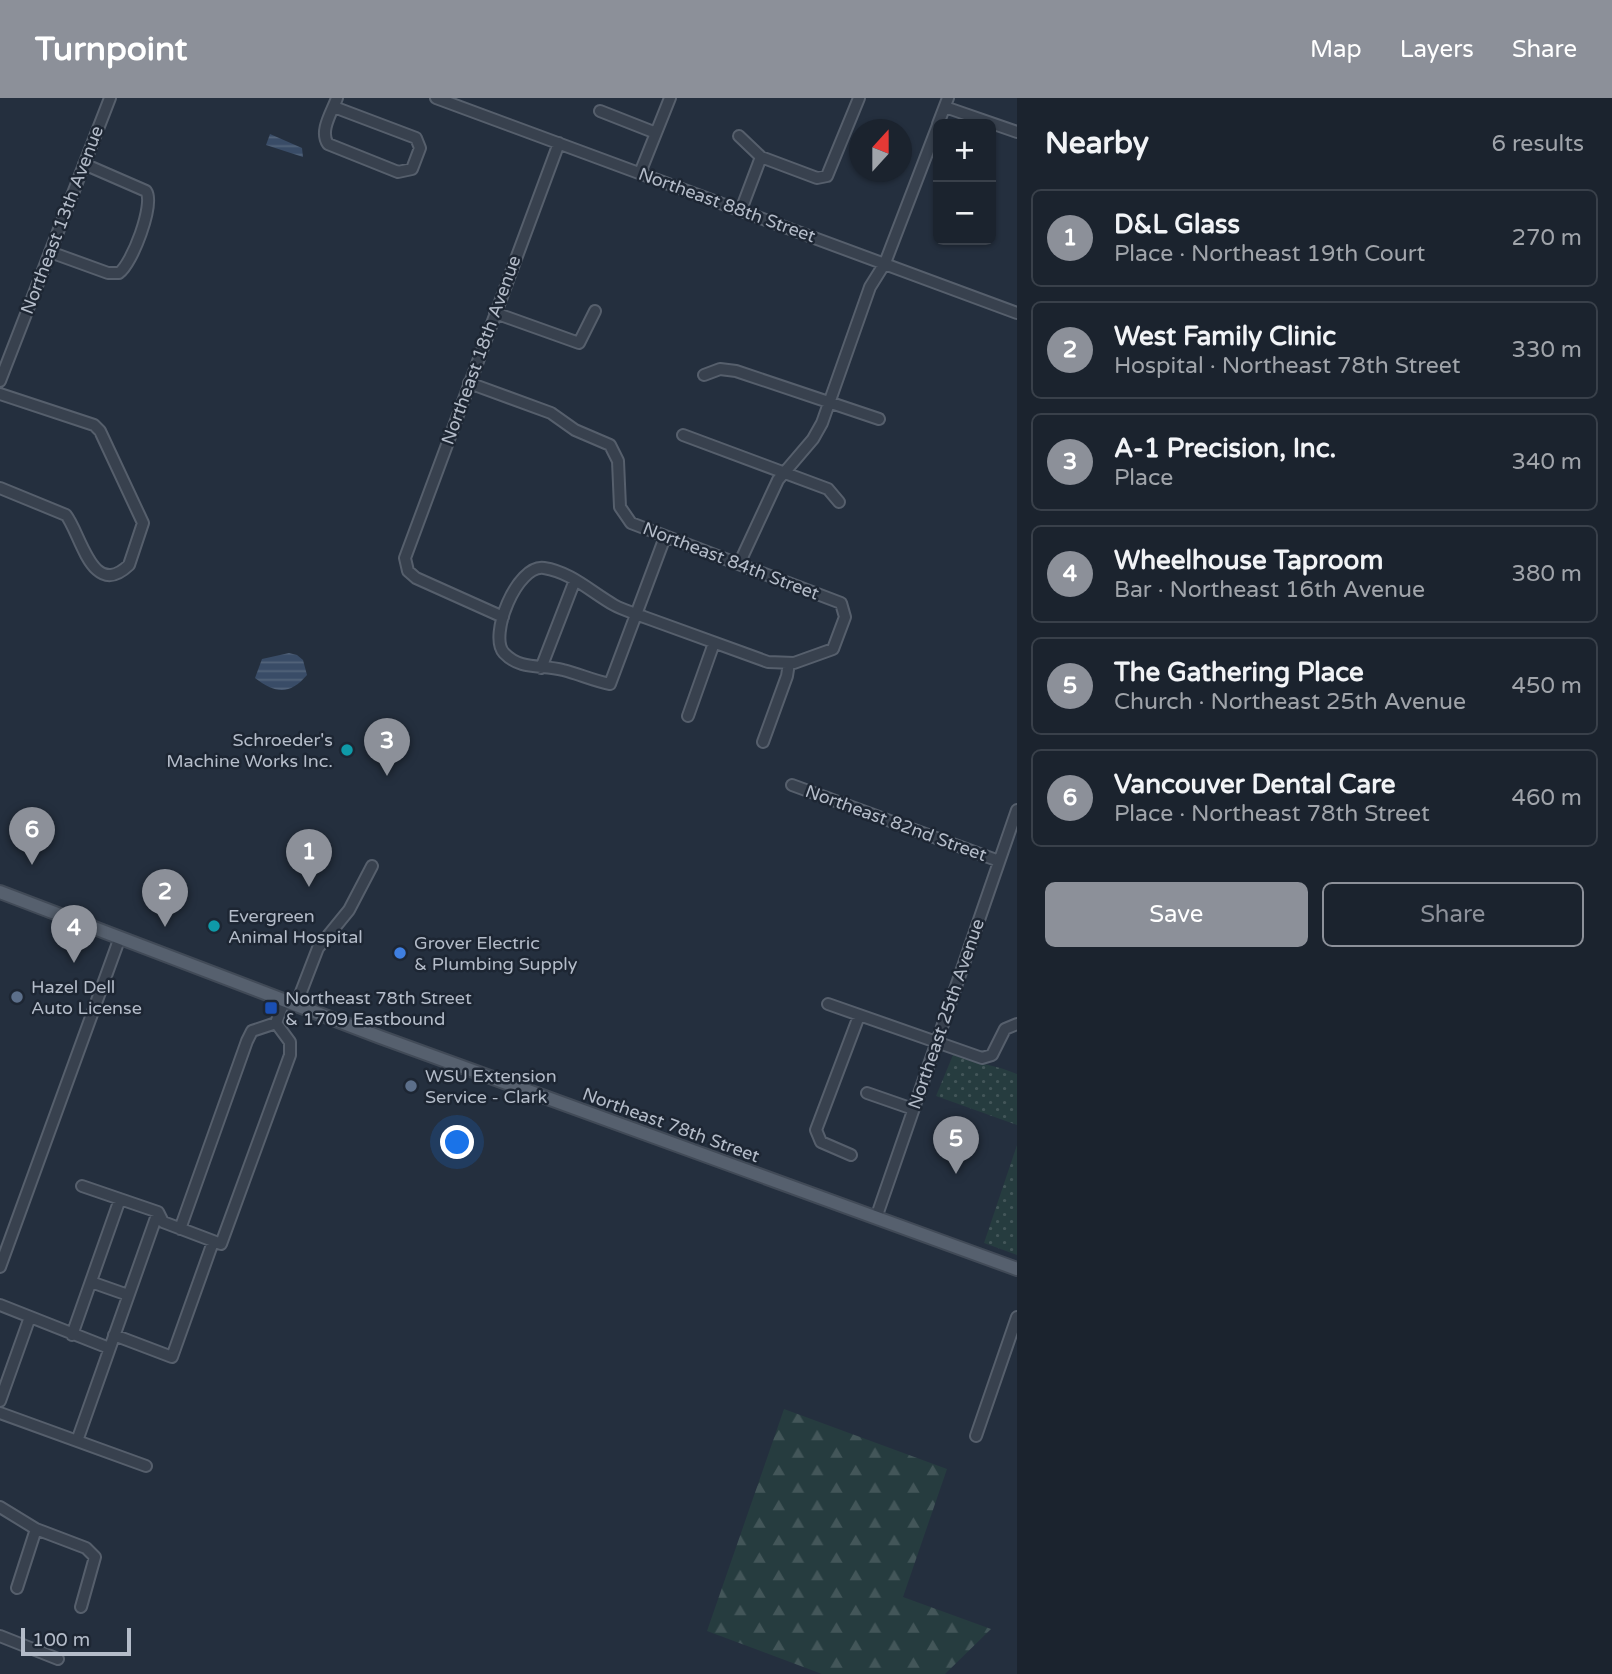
<!DOCTYPE html>
<meta charset="utf-8">
<style>
:root{--surface:#1b232e;--page:#282f3a;--text:#f1f3f6;--muted:#a0a4aa;--line:#39404a;--accent:#8c9099}
body{margin:0;font-family:"Varela Round",sans-serif;background:var(--page);color:var(--text)}
.controls{position:absolute;right:21px;top:21px;display:grid;overflow:hidden;border-radius:10px;box-shadow:0 2px 5px #0004}
.controls button{width:63px;height:63px;display:grid;place-items:center;padding:0;border:0;border-bottom:2px solid var(--line);background:var(--surface);color:var(--text);font:35px sans-serif}
.compass{position:absolute;left:849px;top:21px;width:63px;height:63px;border-radius:50%;background:var(--surface);box-shadow:0 2px 5px #0004;rotate:21deg}
.scale{position:absolute;left:21px;bottom:18px;width:110px;box-sizing:border-box;padding-left:7px;border:4px solid #b4bcc9;border-top:0;font-size:19px;line-height:24px;white-space:nowrap;color:#b4bcc9;-webkit-text-stroke:5px #1d2633;paint-order:stroke}
.you{position:absolute;left:458px;top:1045px;width:24px;height:24px;margin:-18px;border:5px solid #fff;border-radius:50%;background:#1a73e8;box-shadow:0 0 0 10px #1a73e833}
.badge{display:grid;place-items:center;width:46px;height:46px;border-radius:50%;background:var(--accent);color:#fff;font-size:23px;font-weight:700}
.pin{position:absolute;translate:-50% -58px;filter:drop-shadow(0 2px 4px #0008)}
.pin::after{content:'';position:absolute;top:37px;width:24px;height:21px;background:inherit;clip-path:polygon(0 0,100% 0,50% 100%)}
.list{margin:0;padding:0;list-style:none}
h2{display:flex;justify-content:space-between;align-items:center;height:91px;margin:0;padding:0 28px;font-size:30px}
h2 small{font-size:23px;font-weight:400;color:var(--muted)}
.list li{display:grid;grid-template-columns:46px 1fr auto;gap:21px;align-items:center;box-sizing:border-box;height:98px;margin:0 14px 14px;padding:0 14px;border:2px solid var(--line);border-radius:10px}
.list b{display:block;font-size:26px;white-space:nowrap}
.list p{margin:0;font-size:23px;white-space:nowrap;color:var(--muted)}
.list em{font-size:23px;font-style:normal;color:var(--muted)}
.actions{display:flex;gap:14px;padding:21px 28px}
.actions a{flex:1;padding:16px 0;border:2px solid var(--accent);border-radius:10px;text-align:center;font-size:24px;color:var(--accent)}
.actions .main{background:var(--accent);color:#fff}
.map{position:relative;flex:none;width:1017px;height:1576px;overflow:hidden}
header{display:flex;align-items:center;gap:42px;box-sizing:border-box;height:98px;padding:0 35px;background:var(--accent);color:#fff}
header strong{font-size:33px}
nav{display:flex;gap:38px;margin-inline-start:auto;font-size:24px}
main{display:flex}
aside{flex:1;background:var(--surface)}
.map>svg:first-child{display:block}
.grass{fill:url(#grass-dots)}
.forest{fill:url(#forest-firs)}
.water{fill:url(#water-rules)}
.lines{fill:none;stroke-linecap:round;stroke-linejoin:round}
.minor-casing{stroke:#565f6c;stroke-width:14}
.major-casing{stroke:#414a57;stroke-width:16}
.minor{stroke:#38414e;stroke-width:10}
.major{stroke:#56606e;stroke-width:12}
.culture-dot{fill:#0f9aa8;stroke:#1d2633;stroke-width:2.5}
.shop-dot{fill:#3f7fe0;stroke:#1d2633;stroke-width:2.5}
.service-dot{fill:#5c6f8a;stroke:#1d2633;stroke-width:2.5}
.transit-dot{fill:#1a4fb4;stroke:#1d2633;stroke-width:2.5}
.labels{text-anchor:middle;dominant-baseline:central;stroke-width:5;stroke-linejoin:round;paint-order:stroke}
.street-label{font-size:18px;fill:#b4bcc9;stroke:#1d2633}
.poi-label{font-size:18px;fill:#b4bcc9;stroke:#1d2633;text-anchor:start}
</style>
<header>
<strong>Turnpoint</strong>
<nav><a>Map</a><a>Layers</a><a>Share</a></nav>
</header>
<main>
<div class="map">
<svg width="1017" height="1576" viewBox="0 0 1017 1576">
<defs>
<pattern id="grass-dots" width="8" height="8" patternUnits="userSpaceOnUse" patternTransform="scale(1.75)"><rect width="8" height="8" fill="#263c3f"/><path d="M2 2h.1M6 6h.1" fill="none" stroke="#435659" stroke-width="1.8" stroke-linecap="round"/></pattern>
<pattern id="forest-firs" width="22" height="20" patternUnits="userSpaceOnUse" patternTransform="scale(1.75)"><rect width="22" height="20" fill="#263c3f"/><path d="M5 1l3.5 6h-7zM16 11l3.5 6h-7z" fill="#435659"/></pattern>
<pattern id="water-rules" width="6" height="5" patternUnits="userSpaceOnUse" patternTransform="scale(1.75)"><rect width="6" height="5" fill="#394c67"/><path d="M0 2.5h6" fill="none" stroke="#53647b"/></pattern>
</defs>
<rect width="100%" height="100%" fill="#242f3e"/>
<!-- grass -->
<path class="grass" d="M953 957C975 965 996 967 1017 976V1027L936 998Z
M1017 1047V1157L984 1145Z"/>
<!-- forest -->
<path class="forest" d="M784 1311 947 1371 903 1499 991 1531 945 1576H822L707 1533Z"/>
<!-- water -->
<path class="water" d="M270 36 302 50 303 59 266 47Z
M289 555 297 557 303 562 307 577C290 597 276 596 255 580L262 561Z"/>
<g class="lines">
<!-- minor casing -->
<g class="minor-casing">
<path id="minor" d="M436 0 1017 215
M334 9 416 40 420 50 412 71 398 74 328 46C319 33 332 14 337 0
M945 9 1017 34
M600 13 656 35
M938 26 948 0
M739 38 761 59
M640 75 670 0
M741 112 761 59 817 80 827 78 859 0
M50 154 108 175H119C132 166 155 106 146 93L84 66
M495 215 579 245 595 213
M704 277 720 271 736 273 879 321
M0 283 110 0
M469 285 551 315 575 332 610 347 618 363 620 409 631 425 841 505 845 519 833 551 794 565 768 564 644 519C634 515 623 512 614 507 591 494 571 474 544 470 517 466 488 538 504 555 521 573 542 566 563 572 579 576 594 583 610 586L665 439
M0 296 94 327 100 333 143 425 129 467C92 502 81 436 66 417L0 390
M683 337 828 391 839 404
M739 466 778 382 813 341 822 325 870 189 885 165 938 27
M503 519 416 480 408 473 405 460 559 45
M541 570 575 482
M688 618 714 545
M763 644 787 578 789 565
M792 687 999 763
M828 906 982 960 992 957 1005 931 1017 926
M296 907 318 850 349 812 372 768
M867 995 913 1011
M851 1057 821 1044 816 1032 859 918
M82 1088 158 1114 163 1124 221 1146 290 957V944L276 925
M876 1120 1017 712
M180 1131 247 943 252 933 276 925 284 903
M0 1169 119 842
M91 1184 128 1197
M0 1207 109 1250
M72 1237 120 1101
M114 1237 172 1259 213 1144
M0 1303 30 1219
M0 1315 146 1368
M976 1338 1017 1219
M77 1343 158 1114
M0 1409 36 1431
M17 1490 36 1431 86 1450 95 1459 81 1509
M0 1538 58 1561"/>
</g>
<!-- major casing -->
<g class="major-casing">
<path id="major" d="M0 794 380 939 1017 1171"/>
</g>
<!-- minor -->
<use href="#minor" class="minor"/>
<!-- major -->
<use href="#major" class="major"/>
</g>
<!-- markers -->
<g class="culture-dot">
<circle cx="347" cy="652" r="7"/>
<circle cx="214" cy="828" r="7"/>
</g>
<circle class="shop-dot" cx="400" cy="855" r="7"/>
<g class="service-dot">
<circle cx="17" cy="899" r="7"/>
<circle cx="411" cy="988" r="7"/>
</g>
<rect class="transit-dot" x="264" y="903" width="14" height="14" rx="3.5"/>
<g class="labels">
<!-- street labels -->
<g class="street-label">
<text transform="translate(727 107) rotate(20)">Northeast 88th Street</text>
<text transform="translate(62 122) rotate(-69)">Northeast 13th Avenue</text>
<text transform="translate(481 252) rotate(-70)">Northeast 18th Avenue</text>
<text transform="translate(731 463) rotate(21)">Northeast 84th Street</text>
<text transform="translate(896 725) rotate(20)">Northeast 82nd Street</text>
<text transform="translate(946 916) rotate(-71)">Northeast 25th Avenue</text>
<text transform="translate(671 1027) rotate(20)">Northeast 78th Street</text>
</g>
<!-- poi labels -->
<g class="poi-label">
<text x="333" y="642" text-anchor="end">Schroeder's<tspan x="333" dy="21">Machine Works Inc.</tspan></text>
<text x="228" y="818">Evergreen<tspan x="228" dy="21">Animal Hospital</tspan></text>
<text x="414" y="845">Grover Electric<tspan x="414" dy="21">&amp; Plumbing Supply</tspan></text>
<text x="31" y="889">Hazel Dell<tspan x="31" dy="21">Auto License</tspan></text>
<text x="285" y="900">Northeast 78th Street<tspan x="285" dy="21">&amp; 1709 Eastbound</tspan></text>
<text x="425" y="978">WSU Extension<tspan x="425" dy="21">Service - Clark</tspan></text>
</g>
</g>
</svg>
<div class="controls">
<button>+</button>
<button>−</button>
</div>
<svg class="compass" viewBox="-18 -18 36 36"><path d="M0-13l5 13h-10z" fill="#e53935"/><path d="M0 13l5-13h-10z" fill="#a0a4aa"/></svg>
<div class="scale">100 m</div>
<div class="you"></div>
<div class="pin badge" style="left:309px;top:789px">1</div>
<div class="pin badge" style="left:165px;top:829px">2</div>
<div class="pin badge" style="left:387px;top:678px">3</div>
<div class="pin badge" style="left:74px;top:865px">4</div>
<div class="pin badge" style="left:956px;top:1076px">5</div>
<div class="pin badge" style="left:32px;top:767px">6</div>
</div>
<aside>
<h2>Nearby<small>6 results</small></h2>
<ul class="list">
<li><span class="badge">1</span><div><b>D&amp;L Glass</b><p>Place · Northeast 19th Court</p></div><em>270 m</em></li>
<li><span class="badge">2</span><div><b>West Family Clinic</b><p>Hospital · Northeast 78th Street</p></div><em>330 m</em></li>
<li><span class="badge">3</span><div><b>A-1 Precision, Inc.</b><p>Place</p></div><em>340 m</em></li>
<li><span class="badge">4</span><div><b>Wheelhouse Taproom</b><p>Bar · Northeast 16th Avenue</p></div><em>380 m</em></li>
<li><span class="badge">5</span><div><b>The Gathering Place</b><p>Church · Northeast 25th Avenue</p></div><em>450 m</em></li>
<li><span class="badge">6</span><div><b>Vancouver Dental Care</b><p>Place · Northeast 78th Street</p></div><em>460 m</em></li>
</ul>
<div class="actions"><a class="main">Save</a><a>Share</a></div>
</aside>
</main>
